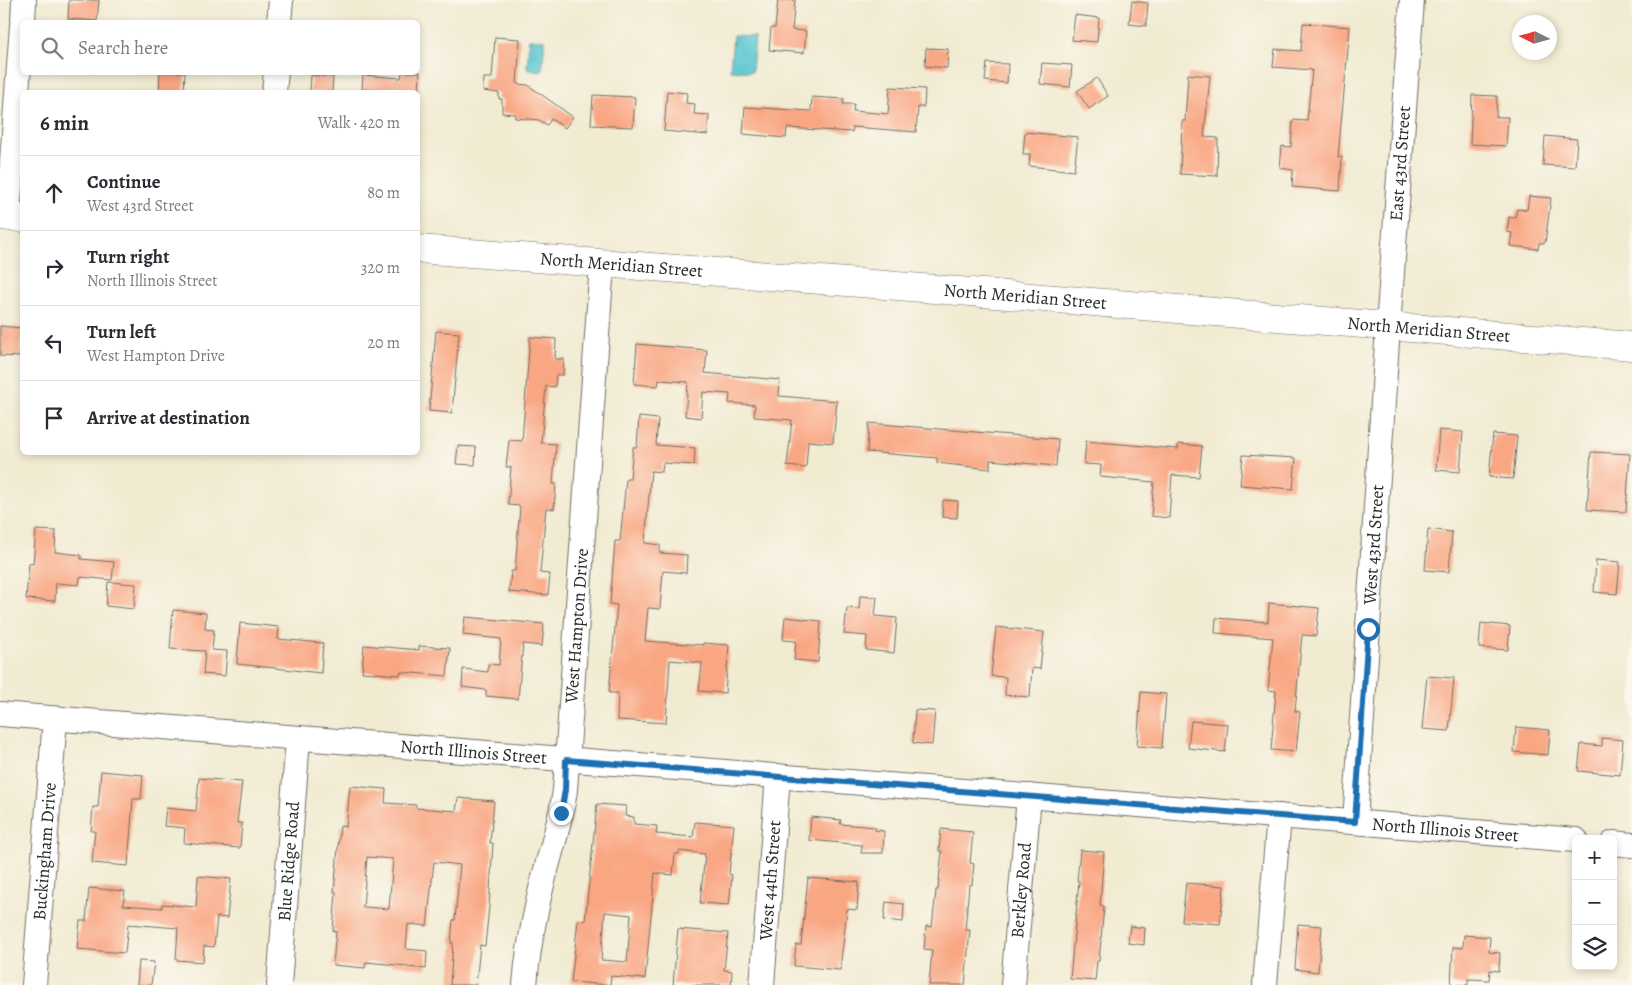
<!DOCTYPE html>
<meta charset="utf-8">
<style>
:root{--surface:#fff;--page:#f2f2f3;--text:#2b2b33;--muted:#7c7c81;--line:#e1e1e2}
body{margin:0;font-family:Alegreya,serif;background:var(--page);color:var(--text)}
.controls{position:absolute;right:15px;bottom:15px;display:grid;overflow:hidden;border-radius:8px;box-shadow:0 2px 8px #0003}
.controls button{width:45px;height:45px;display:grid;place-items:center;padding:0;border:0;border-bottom:1px solid var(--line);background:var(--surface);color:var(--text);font:25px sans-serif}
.compass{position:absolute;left:1512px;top:15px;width:45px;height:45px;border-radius:50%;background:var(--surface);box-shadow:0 2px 8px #0003;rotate:275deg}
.stop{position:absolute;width:15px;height:15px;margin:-11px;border:4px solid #1f6fb2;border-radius:50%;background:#fff}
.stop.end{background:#1f6fb2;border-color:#fff;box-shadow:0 1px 5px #0008}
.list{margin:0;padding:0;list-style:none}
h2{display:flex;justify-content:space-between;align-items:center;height:65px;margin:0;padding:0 20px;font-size:21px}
h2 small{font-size:16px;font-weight:400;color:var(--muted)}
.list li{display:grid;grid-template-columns:32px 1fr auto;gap:15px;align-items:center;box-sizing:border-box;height:75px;padding:0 20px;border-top:1px solid var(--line)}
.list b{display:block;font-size:19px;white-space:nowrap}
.list p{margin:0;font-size:16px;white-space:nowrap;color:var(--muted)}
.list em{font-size:16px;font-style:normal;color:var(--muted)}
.icon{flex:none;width:28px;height:28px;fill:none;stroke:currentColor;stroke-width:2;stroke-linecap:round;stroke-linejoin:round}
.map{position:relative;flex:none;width:1632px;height:985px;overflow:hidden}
.search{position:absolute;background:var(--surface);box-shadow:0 2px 8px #0003;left:20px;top:20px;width:400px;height:55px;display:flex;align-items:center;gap:12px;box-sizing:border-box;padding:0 18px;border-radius:8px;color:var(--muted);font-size:19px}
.panel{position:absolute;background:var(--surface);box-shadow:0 2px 8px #0003;left:20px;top:90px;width:400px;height:365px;border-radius:8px}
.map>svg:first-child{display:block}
.water{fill:#57c4cf;stroke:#41787d}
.building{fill:#f9a682;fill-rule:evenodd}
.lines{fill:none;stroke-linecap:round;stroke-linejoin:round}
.minor-casing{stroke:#706e65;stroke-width:26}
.major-casing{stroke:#706e65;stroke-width:29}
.minor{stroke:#fff;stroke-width:24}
.major{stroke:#fff;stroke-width:28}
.route{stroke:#1f6fb2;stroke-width:6}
.labels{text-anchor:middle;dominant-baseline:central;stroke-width:5;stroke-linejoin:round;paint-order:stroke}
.street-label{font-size:18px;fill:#2b2b2b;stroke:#fbf7ec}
</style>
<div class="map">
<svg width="1632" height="985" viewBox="0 0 1632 985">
<rect width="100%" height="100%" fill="#fbf7ec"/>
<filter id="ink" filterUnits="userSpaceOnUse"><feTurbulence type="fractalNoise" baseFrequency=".02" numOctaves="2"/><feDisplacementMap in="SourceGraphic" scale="10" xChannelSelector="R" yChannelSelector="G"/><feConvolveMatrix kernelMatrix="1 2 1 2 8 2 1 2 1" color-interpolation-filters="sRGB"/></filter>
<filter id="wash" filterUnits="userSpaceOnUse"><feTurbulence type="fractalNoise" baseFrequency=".0096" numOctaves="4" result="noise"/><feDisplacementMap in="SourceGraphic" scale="20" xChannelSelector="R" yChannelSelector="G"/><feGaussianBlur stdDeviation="1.12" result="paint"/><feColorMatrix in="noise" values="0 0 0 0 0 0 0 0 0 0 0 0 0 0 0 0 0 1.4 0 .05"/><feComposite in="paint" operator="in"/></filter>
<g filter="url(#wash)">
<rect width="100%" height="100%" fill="#f1ebd2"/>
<!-- water -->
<path class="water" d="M733 36 755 37 752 72 730 70Z
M529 39 545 40 542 71 527 69Z"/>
<g id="blocks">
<!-- building -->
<path class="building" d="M69 0H99L97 21 68 19Z
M778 0H795L792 30 806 31 804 53 769 50 771 28H775Z
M1132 1 1148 3 1146 26 1129 24Z
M1075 15 1099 18 1097 42 1072 40Z
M1303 23 1350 27 1338 157H1342L1340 191 1292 187 1293 170 1280 168 1282 146 1291 147 1293 120 1307 121 1312 70 1273 67 1275 49 1301 51Z
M495 37 520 39 517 84 528 85 573 117 565 128 551 119 547 125 539 120 515 118V114L502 113V99H499V93L483 91 484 78H492Z
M926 48 948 49 947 68 925 66Z
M987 63 1008 64 1007 83 985 81Z
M1042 63 1072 65 1070 87 1040 84Z
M160 72H185L184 92H159Z
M402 72H420L419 92H391L362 89 363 75 401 78Z
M1188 74 1210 76 1204 137 1218 138 1217 176 1180 174 1182 121H1185Z
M311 75 333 77 332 92H310Z
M1097 78 1108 96 1089 109 1077 91Z
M890 87 925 89 924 107H918L916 132 853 127 852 132 787 128 786 138 743 134 745 107 811 111 812 97 844 99 843 104H854L853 111 888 114Z
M667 91 687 93 686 103 695 104 694 114 709 115 708 135 664 131Z
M593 95 635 97 633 127 591 125Z
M1472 95 1497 96 1496 117H1508L1506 146 1470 144Z
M1025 132 1078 137 1074 171 1029 166 1030 154H1023Z
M1545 136 1577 139 1575 167 1543 165Z
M1529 196 1551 198 1545 243H1539L1538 249 1510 246 1512 233 1507 232 1509 217 1515 218 1517 209 1527 210Z
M0 326 22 328 19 357 0 356Z
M436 331 459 333 452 413 429 411Z
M530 337 556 339 555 359H564L563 375H556L555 387 546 386 541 443 556 444 553 484H556L554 509 546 508 540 573 550 574 548 595 509 592 511 571H515L520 506 508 505 511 467H506L509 440 522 441Z
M637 344 707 350 705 373 780 380 779 396 837 401 833 443 808 441 806 468 787 466 792 420 754 417 755 405 729 403 730 394 703 392 701 418 685 416 688 382 659 380 658 386 634 384Z
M639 417 658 419 656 445 695 448 694 465 663 463 662 472 651 471 645 543 660 545V553L687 555 686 573 663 571 660 609 648 608 645 641 703 645V643L729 645 725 693 699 691 702 663 670 660 666 723 617 720 618 693H609L617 605 610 604 615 541H620L626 479H630L633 447H637Z
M869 423 1058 439 1056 466 990 460V469L937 463V458L867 452Z
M1439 430 1463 432 1460 472 1436 470Z
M1493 434 1517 436 1513 479 1489 477Z
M1086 441 1178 449V444L1202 446 1199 477 1172 475 1169 518 1151 516 1154 482 1100 477 1101 465 1084 464Z
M458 446 476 447 475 465 456 464Z
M1591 452 1630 454 1626 512 1587 510Z
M1243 455 1296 458 1293 489 1240 485Z
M943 500 958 501 957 518 942 517Z
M1428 529 1452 532 1449 572 1425 570Z
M36 530 56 531 55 552 81 555V559L114 562 112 580 80 577 79 585 56 583 55 601 26 599 29 563 33 564Z
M1596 560 1620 562 1617 594 1594 592Z
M108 582 136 584 134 609 106 606Z
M860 596 877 597 875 616 897 618 894 653 866 650 867 636 844 634 847 608 859 609Z
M1269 603 1319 608 1316 636 1302 635 1295 711 1300 712 1296 752 1271 750 1276 691 1268 690 1273 638 1215 633 1216 618 1268 622Z
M173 610 206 613 205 629 214 630 212 650 227 651 225 676 203 674 205 651 170 649Z
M465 617 544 624 542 646 523 644 518 699 486 696V690L462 687 463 669 488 672V664L499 665 501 639 463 635Z
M785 617 821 621 818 662 794 660 796 641 783 640Z
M240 623 279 627 278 639 323 643 321 673 237 664Z
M1481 623 1510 626 1508 650 1479 648Z
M996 627 1044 632 1040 669 1032 668 1030 697 1005 695 1006 677 991 676Z
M364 645 419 650V646L450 648 447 676 401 672 400 675 362 672Z
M1427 676 1454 678 1449 731 1422 729Z
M1141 692 1166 694 1162 748 1137 746Z
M915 710 935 711 932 745 913 743Z
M1191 721 1228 724 1225 752 1188 748Z
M1516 727 1550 730 1548 755 1514 752Z
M1602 738 1623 740 1620 775 1578 771 1581 744 1602 746Z
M101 771 143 775 141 799H133L128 866 92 863 95 831H91L93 807H98Z
M199 778 242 782 237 823H242L240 848 184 843 185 828 164 826 166 808 196 811Z
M350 786 386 789 385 803 416 805V808L456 811 458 798 494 801 490 843H493L489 907 485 946 480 945 476 985H450L453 943H451L453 920H455L460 865 434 862 427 926 408 924 406 949 427 951 426 969 407 967V966L366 962 365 968 333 965 336 931H333L336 892H334L340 826 346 827ZM367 857 393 859 389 909 363 907Z
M597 804 626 806 625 816 634 817V824L657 826 656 834 693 837 695 822 734 825 729 874 732 875 729 905 700 903 705 854 679 851V854H675L673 875 655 873 645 979 611 976 610 985 571 982 578 920 585 921ZM605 912 631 915 627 962 601 960Z
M811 817 841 820 840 824 875 827V830L884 831 883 853H861L862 845 809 840Z
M941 829 973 832 970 863 974 864 972 885H969L965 930H970L965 985H929L932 950 924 949 926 926 932 927 936 890H938L942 851H939Z
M1080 850 1104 852 1100 905 1104 906 1099 961H1097L1095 981 1070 979 1079 881H1077Z
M198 876 231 879 227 918 217 917 214 947 204 946 203 962 176 960 178 928 128 924 125 953 77 949 80 921H86L89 888 125 891 123 905 162 908V904L196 907Z
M808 878 859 882 857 910 847 909 840 970 794 966 796 945H801Z
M1186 883 1224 886 1220 924 1182 921Z
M886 902 904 904 903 922 884 920Z
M1298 924 1322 926 1318 972 1295 969Z
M1130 926 1145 928 1144 945 1128 943Z
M678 929 728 933 724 970 732 971 731 985H673Z
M1464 935 1490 937 1489 952 1500 953 1499 971 1490 970 1489 980 1468 979V985H1451L1453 947 1463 948Z
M139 961 154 962 151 985H137Z"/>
</g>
</g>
<g filter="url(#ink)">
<use href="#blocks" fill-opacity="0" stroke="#706e65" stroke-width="1"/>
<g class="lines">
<!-- minor casing -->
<g class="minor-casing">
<g id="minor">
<path d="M23 22 24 0"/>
<path d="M279 22 281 0"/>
<path d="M274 92 276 72"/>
<path d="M8 216 22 25"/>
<path id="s1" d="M0 714 1576 840"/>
<path id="s2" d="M1355 822 1388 327 1412 0"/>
<path d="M1613 843 1632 845"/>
<path id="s3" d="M34 985 55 719"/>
<path id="s4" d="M279 985 298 739"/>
<path id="s5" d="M525 985C527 957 532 929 538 902 546 864 560 828 565 790L602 264"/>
<path id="s6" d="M762 985 778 776"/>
<path id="s7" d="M1013 985 1029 796"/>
<path d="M1265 985 1279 816"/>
</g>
</g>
<!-- major casing -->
<g class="major-casing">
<g id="major">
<path d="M0 216 22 218"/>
<path id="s8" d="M418 249 873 284 1632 346"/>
</g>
</g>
<!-- minor -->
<use href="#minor" class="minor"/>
<!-- major -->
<use href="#major" class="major"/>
</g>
</g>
<g class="lines" filter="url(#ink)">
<!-- route -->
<path class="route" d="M561 813 565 790 566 760 1355 822 1368 629"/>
</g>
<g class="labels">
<!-- street labels -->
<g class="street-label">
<text stroke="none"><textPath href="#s2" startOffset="660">East 43rd Street</textPath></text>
<text stroke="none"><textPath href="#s8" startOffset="204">North Meridian Street</textPath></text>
<text stroke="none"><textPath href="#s8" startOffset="609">North Meridian Street</textPath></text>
<text stroke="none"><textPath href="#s8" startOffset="1014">North Meridian Street</textPath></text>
<text stroke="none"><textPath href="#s2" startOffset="278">West 43rd Street</textPath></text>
<text stroke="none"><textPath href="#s5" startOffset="364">West Hampton Drive</textPath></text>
<text stroke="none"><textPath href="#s1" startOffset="475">North Illinois Street</textPath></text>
<text stroke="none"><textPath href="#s1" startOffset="1450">North Illinois Street</textPath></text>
<text stroke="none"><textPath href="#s3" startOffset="134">Buckingham Drive</textPath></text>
<text stroke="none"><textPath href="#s4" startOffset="124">Blue Ridge Road</textPath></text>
<text stroke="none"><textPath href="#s6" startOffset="105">West 44th Street</textPath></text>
<text stroke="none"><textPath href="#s7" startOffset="95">Berkley Road</textPath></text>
</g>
</g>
</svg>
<div class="controls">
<button>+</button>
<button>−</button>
<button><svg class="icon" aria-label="layers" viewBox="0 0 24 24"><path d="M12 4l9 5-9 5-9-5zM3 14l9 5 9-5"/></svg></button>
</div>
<svg class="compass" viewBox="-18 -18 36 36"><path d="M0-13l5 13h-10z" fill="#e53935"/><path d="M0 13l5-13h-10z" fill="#7c7c81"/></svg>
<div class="stop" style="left:1368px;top:629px"></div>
<div class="stop end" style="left:561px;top:813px"></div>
<div class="search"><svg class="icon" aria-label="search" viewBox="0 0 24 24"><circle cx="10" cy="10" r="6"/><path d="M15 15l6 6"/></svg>Search here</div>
<section class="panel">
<h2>6 min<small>Walk · 420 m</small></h2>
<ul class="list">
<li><svg class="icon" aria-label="ahead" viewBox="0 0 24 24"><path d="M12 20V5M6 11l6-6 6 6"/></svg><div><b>Continue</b><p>West 43rd Street</p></div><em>80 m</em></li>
<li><svg class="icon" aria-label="right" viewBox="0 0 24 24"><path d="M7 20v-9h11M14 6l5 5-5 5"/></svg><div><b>Turn right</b><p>North Illinois Street</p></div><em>320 m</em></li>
<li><svg class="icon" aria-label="left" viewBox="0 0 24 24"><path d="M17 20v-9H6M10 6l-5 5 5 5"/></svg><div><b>Turn left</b><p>West Hampton Drive</p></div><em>20 m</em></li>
<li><svg class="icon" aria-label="arrive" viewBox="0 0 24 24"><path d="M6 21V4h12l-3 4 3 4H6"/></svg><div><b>Arrive at destination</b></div></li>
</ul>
</section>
</div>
